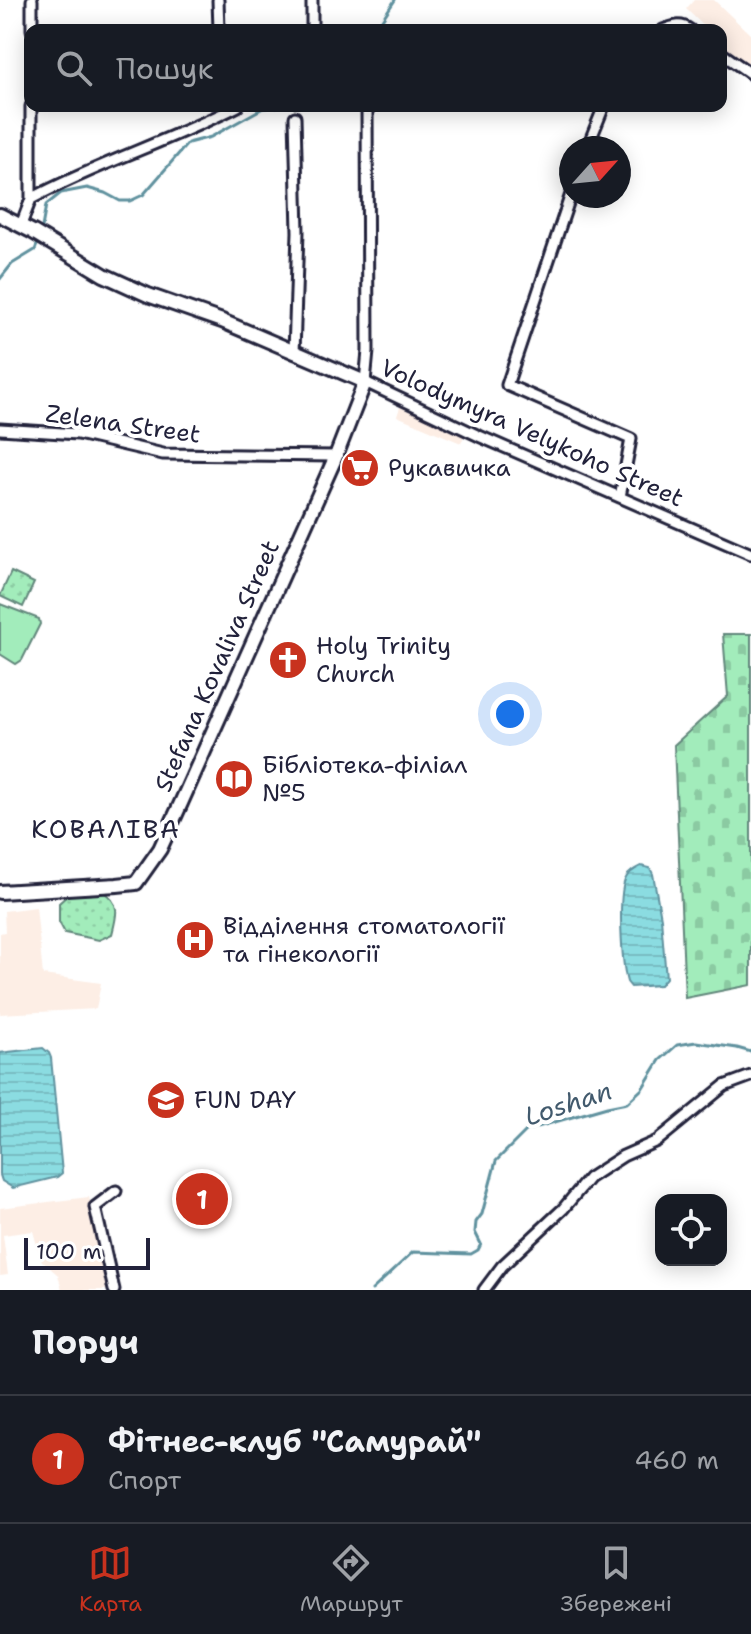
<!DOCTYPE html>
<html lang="uk">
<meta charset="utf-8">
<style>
:root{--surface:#171b24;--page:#242831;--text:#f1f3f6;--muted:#9ea1a6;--line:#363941;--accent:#c8321e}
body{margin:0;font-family:"Shantell Sans",sans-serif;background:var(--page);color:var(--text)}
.controls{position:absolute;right:24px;bottom:24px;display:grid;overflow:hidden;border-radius:16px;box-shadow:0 4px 20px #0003}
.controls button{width:72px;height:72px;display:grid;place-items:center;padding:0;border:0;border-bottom:2px solid var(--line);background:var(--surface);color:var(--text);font:40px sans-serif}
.compass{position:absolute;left:559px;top:136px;width:72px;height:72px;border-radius:50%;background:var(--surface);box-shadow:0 4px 20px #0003;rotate:63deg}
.scale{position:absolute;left:24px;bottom:20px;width:126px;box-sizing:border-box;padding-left:8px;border:4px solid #22223b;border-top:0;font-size:22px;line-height:28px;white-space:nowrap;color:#22223b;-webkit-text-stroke:6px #fff;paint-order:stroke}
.you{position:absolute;left:510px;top:714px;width:28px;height:28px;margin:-20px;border:6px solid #fff;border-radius:50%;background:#1a73e8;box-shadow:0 0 0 12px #1a73e833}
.badge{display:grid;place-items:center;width:52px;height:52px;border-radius:50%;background:var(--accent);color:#fff;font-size:26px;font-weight:700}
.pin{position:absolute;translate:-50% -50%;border:4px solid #fff;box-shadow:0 2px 8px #0006}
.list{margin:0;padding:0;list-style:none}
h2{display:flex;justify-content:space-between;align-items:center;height:104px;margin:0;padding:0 32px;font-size:34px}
h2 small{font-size:26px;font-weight:400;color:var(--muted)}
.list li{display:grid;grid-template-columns:52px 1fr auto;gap:24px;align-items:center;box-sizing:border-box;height:128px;padding:0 32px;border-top:2px solid var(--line)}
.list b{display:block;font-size:30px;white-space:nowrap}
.list p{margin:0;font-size:26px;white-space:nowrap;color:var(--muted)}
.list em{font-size:26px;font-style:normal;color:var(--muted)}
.icon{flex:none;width:44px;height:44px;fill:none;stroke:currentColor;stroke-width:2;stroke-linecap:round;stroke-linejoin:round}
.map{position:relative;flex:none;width:751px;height:1290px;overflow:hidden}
.search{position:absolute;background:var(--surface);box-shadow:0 4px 20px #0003;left:24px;right:24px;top:24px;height:88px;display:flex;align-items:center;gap:20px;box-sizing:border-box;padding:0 28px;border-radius:16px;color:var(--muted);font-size:30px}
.sheet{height:232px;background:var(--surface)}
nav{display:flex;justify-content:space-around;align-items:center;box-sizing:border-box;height:112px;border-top:2px solid var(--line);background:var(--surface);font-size:22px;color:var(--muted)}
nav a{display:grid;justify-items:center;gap:4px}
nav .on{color:var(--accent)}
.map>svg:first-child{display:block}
.built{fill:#fdeee5}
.green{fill:url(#green-dots);stroke:#62877b;stroke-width:2}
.cemetery{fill:url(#cemetery-stones);stroke:#62877b;stroke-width:2}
.pitch{fill:#a2ecbb;stroke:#62877b;stroke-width:2}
.water{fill:url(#water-rules);stroke:#61929f;stroke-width:2}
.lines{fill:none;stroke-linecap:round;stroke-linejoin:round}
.stream{stroke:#61929f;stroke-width:3}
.street-casing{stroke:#22223b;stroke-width:15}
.secondary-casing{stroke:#22223b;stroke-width:18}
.street{stroke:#fff;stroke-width:9}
.secondary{stroke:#fff;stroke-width:12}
.labels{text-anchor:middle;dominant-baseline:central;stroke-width:8;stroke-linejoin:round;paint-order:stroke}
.street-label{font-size:24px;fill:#22223b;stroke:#fff}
.poi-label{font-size:24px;fill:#22223b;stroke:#fff;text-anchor:start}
.neighbourhood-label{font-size:26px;letter-spacing:2px;fill:#22223b;stroke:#fff}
.water-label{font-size:26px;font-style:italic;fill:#425a6d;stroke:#fff}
</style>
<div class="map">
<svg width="751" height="1290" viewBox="0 0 751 1290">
<defs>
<pattern id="green-dots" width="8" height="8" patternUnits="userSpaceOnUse" patternTransform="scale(2)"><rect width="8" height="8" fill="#a2ecbb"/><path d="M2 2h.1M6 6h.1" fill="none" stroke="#8bcaa2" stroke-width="1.8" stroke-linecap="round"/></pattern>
<pattern id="cemetery-stones" width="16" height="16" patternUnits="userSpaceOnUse" patternTransform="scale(2)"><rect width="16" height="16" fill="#a2ecbb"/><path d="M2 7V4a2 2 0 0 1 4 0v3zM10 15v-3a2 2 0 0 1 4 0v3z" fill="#8bcaa2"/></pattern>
<pattern id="water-rules" width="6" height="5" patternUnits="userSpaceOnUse" patternTransform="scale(2)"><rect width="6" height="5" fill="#8bdce1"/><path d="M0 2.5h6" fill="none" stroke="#78bcc2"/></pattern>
</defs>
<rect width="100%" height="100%" fill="#fff"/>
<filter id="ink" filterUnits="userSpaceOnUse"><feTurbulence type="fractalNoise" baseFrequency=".0125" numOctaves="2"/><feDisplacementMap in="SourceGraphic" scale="16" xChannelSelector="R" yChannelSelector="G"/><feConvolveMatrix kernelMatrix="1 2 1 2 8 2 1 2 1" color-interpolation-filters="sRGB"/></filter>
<g filter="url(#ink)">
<!-- built -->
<path class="built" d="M694 0H714L751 35V71L721 42V30H708L686 9Z
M400 407 465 434 461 443 397 416Z
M36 907 43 975 101 983 96 1009 0 1014V933L5 932 4 911Z
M89 1197 111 1290H62L58 1275 41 1260 33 1231 3 1235 8 1275 0 1276V1208Z"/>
<!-- green -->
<path class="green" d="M11 572 34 583 23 607 0 596Z
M103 892C121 903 117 915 112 934L99 940 65 933 59 922V903L68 895Z"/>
<!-- cemetery -->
<path class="cemetery" d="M723 634H751V985L685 998 674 745 728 696Z"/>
<!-- pitch -->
<path class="pitch" d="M0 604 39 619 40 624 22 660 16 664 0 654Z"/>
<!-- water -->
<path class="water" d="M641 866 650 868 653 874 661 918 666 978 660 985 631 987 627 982C622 964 617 893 626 878 629 872 635 869 641 866Z
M43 1048 49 1053 51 1058 62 1173 57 1177 13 1188 2 1181 0 1175V1053Z"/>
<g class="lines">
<!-- stream -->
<path class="stream" d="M375 30 395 0
M41 233 46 205 61 193 87 188 105 193 120 201H130L143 195 188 143 211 137 263 108 284 106
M0 279 12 264 35 250 39 240
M372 1290 413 1252 471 1254 478 1250 481 1244 475 1232 476 1222 482 1214 496 1161 527 1130 607 1107 627 1103 642 1089 660 1060 677 1045 696 1042 737 1048 751 1052"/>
<!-- street casing -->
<g class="street-casing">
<path id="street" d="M32 0V30
M218 0 219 30
M312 30V0
M663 30C673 26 681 23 690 30
M721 53 751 74
M367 106 368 351 365 382 479 436 751 554
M587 148 604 106
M571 194 507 385 631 439 620 497
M31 199C98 163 170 141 238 106
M21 225 31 199V106
M294 353 298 232 295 117
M0 429 78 434 163 454 336 456
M114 1290 95 1207 116 1191
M484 1290 502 1266 563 1209 589 1178 623 1156 657 1141 724 1086 751 1076"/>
</g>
<!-- secondary casing -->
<g class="secondary-casing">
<path id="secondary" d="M0 215 33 232 104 275 148 295 222 321 365 382 336 456 181 803 160 849 136 883 117 885 0 892"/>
</g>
<!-- street -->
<use href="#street" class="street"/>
<!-- secondary -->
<use href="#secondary" class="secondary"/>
</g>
</g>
<!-- icons -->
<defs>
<g id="supermarket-disc" transform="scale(2)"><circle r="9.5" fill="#c8321e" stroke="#fff"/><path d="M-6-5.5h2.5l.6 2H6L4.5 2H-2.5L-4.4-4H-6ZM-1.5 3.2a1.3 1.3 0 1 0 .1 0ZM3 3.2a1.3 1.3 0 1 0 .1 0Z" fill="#fff"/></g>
<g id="church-disc" transform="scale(2)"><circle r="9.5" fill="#c8321e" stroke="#fff"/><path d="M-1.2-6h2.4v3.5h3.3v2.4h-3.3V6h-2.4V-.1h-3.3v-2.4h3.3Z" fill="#fff"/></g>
<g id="library-disc" transform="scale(2)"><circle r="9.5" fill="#c8321e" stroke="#fff"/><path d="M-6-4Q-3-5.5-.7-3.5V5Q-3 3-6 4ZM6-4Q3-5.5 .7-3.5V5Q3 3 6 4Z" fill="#fff"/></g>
<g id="hospital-disc" transform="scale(2)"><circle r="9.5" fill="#c8321e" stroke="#fff"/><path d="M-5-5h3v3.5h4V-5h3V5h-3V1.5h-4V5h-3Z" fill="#fff"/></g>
<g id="school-disc" transform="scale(2)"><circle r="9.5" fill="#c8321e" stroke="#fff"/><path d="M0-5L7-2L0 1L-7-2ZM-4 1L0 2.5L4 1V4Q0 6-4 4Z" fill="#fff"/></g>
</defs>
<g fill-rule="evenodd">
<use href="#supermarket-disc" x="360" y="468"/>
<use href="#church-disc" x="288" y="660"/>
<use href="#library-disc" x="234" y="779"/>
<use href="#hospital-disc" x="195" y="940"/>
<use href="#school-disc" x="166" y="1100"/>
</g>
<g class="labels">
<!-- street labels -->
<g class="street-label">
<text transform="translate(123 424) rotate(8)">Zelena Street</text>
<text transform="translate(532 433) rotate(24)">Volodymyra Velykoho Street</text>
<text transform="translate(217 666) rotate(-66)">Stefana Kovaliva Street</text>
</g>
<!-- poi labels -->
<g class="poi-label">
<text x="388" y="468">Рукавичка</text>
<text x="316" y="646">Holy Trinity<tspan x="316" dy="28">Church</tspan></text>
<text x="262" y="765">Бібліотека-філіал<tspan x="262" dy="28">№5</tspan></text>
<text x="223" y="926">Відділення стоматології<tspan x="223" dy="28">та гінекології</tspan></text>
<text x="194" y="1100">FUN DAY</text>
</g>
<!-- neighbourhood labels -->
<g class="neighbourhood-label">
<text x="106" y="828">КОВАЛІВА</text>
</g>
<!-- water labels -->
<g class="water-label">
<text transform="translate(568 1103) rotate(-18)">Loshan</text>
</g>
</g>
</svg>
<div class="controls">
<button><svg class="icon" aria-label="locate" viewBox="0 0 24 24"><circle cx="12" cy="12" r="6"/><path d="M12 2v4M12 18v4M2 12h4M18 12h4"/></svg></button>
</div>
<svg class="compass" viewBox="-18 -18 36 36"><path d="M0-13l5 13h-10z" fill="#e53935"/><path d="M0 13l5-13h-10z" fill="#9ea1a6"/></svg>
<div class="scale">100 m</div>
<div class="you"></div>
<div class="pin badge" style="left:202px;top:1199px">1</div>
<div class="search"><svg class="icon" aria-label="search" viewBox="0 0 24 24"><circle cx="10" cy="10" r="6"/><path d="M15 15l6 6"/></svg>Пошук</div>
</div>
<section class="sheet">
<h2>Поруч<small></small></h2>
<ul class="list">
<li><span class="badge">1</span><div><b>Фітнес-клуб &quot;Самурай&quot;</b><p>Спорт</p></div><em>460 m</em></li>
</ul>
</section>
<nav>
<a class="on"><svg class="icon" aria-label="map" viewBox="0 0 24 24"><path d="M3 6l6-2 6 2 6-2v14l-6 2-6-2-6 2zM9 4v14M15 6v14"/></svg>Карта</a>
<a><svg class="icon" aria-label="directions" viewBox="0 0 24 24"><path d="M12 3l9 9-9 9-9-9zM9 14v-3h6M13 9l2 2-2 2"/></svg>Маршрут</a>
<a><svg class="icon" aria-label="saved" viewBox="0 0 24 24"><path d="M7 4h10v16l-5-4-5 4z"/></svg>Збережені</a>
</nav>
